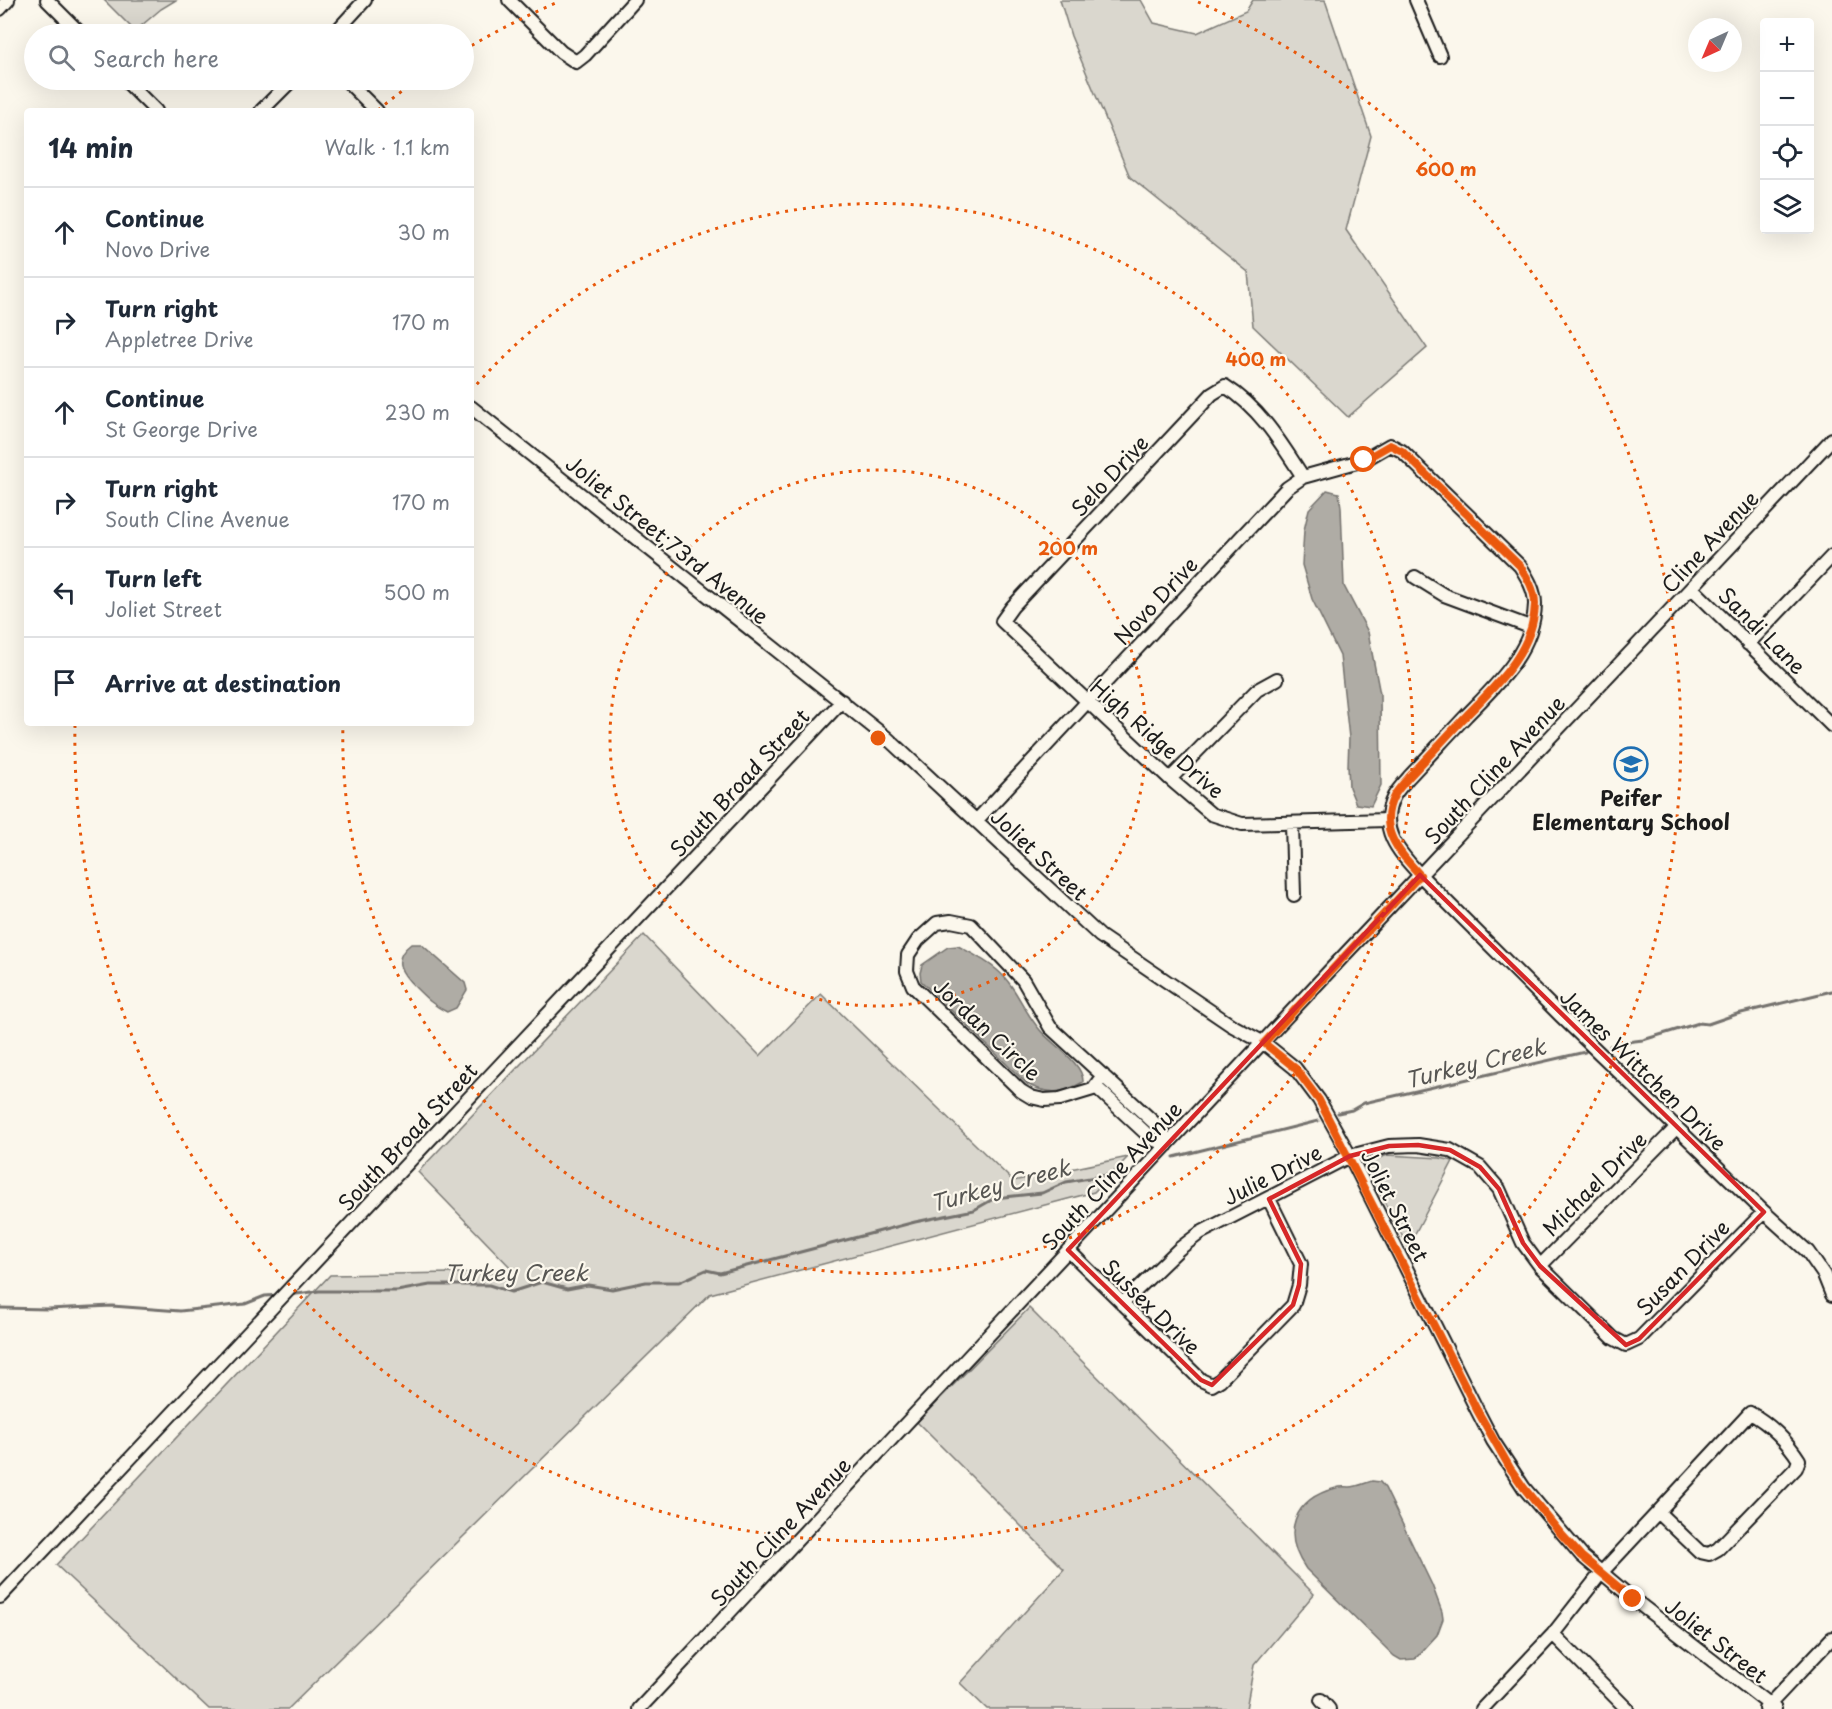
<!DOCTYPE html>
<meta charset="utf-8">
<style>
:root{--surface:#fff;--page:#f2f2f3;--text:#1f2937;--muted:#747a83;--line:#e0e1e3}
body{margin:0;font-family:"Playpen Sans",sans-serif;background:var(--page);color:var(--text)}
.controls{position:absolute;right:18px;top:18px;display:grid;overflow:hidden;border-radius:6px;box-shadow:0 6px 24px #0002}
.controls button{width:54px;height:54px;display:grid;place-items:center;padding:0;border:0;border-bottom:2px solid var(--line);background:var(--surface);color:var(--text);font:30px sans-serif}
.compass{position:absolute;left:1688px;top:18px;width:54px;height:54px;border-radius:50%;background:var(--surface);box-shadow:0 6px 24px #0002;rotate:224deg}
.stop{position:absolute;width:18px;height:18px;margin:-14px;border:4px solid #ea580c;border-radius:50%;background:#fff}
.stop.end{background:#ea580c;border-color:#fff;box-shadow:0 2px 6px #0008}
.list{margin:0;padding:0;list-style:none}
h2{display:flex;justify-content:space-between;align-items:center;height:78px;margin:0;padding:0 24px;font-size:26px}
h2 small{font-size:20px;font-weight:400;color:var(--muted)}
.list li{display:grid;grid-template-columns:39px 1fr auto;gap:18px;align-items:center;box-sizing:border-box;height:90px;padding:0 24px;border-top:2px solid var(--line)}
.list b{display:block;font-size:22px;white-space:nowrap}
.list p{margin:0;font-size:20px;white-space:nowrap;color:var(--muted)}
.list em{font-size:20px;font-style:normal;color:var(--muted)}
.icon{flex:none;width:33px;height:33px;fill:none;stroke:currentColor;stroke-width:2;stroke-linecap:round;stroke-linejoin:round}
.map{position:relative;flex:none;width:1832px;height:1709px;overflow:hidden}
.search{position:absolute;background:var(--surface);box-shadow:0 6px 24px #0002;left:24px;top:24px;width:450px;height:66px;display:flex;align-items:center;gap:15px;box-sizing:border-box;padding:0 21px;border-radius:33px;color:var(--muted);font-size:22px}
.panel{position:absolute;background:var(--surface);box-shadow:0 6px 24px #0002;left:24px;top:108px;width:450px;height:618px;border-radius:6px}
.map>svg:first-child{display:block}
.green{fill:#dad7ce;stroke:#7b7a75;stroke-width:1.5}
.water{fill:#afaca5;stroke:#74726e;stroke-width:1.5}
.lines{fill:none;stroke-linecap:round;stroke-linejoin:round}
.stream{stroke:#74726e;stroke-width:3}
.minor-casing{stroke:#1c1c1c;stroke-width:16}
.minor{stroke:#fbf7ec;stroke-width:12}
.route{stroke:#ea580c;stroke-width:8}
.marked{fill:none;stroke:#d62828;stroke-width:4.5;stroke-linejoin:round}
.ring{fill:none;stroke:#e8590c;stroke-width:3;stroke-dasharray:3 6}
.labels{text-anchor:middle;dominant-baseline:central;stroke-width:4.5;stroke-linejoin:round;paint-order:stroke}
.street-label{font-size:21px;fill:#1c1c1c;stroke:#fbf7ec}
.poi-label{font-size:21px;font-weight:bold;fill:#1c1c1c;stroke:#fbf7ec}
.water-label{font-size:22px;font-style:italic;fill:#575653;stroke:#fbf7ec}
.centre{fill:#e8590c;stroke:#fbf7ec;stroke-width:3}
.ring-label{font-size:18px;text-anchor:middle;font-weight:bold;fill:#e8590c;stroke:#fbf7ec;stroke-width:4.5;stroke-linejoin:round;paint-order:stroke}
</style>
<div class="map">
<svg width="1832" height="1709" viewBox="0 0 1832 1709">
<rect width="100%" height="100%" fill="#fbf7ec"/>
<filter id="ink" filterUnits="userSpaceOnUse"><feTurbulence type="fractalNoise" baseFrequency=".0167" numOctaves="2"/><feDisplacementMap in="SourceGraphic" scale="12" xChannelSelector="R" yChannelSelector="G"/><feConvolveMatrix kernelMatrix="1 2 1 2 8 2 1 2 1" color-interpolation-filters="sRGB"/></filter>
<g filter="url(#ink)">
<!-- green -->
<path class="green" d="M104 0H176L161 9 135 31Z
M1060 0H1141L1154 23 1197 33 1246 11 1253 0H1325L1371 136 1346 230 1427 348 1348 417 1253 326 1248 272 1130 177 1071 36Z
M644 935 760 1056 821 994 1013 1181 1128 1157 1094 1192 710 1294 288 1709H209L56 1565 330 1275 515 1272 418 1172Z
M1388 1155 1440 1158 1453 1161 1408 1247 1364 1163Z
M1029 1308 1314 1594 1254 1665 1246 1709H987L960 1683 1064 1569 917 1422Z"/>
<!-- water -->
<path class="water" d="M1327 490 1339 493 1341 507 1344 586 1368 632 1380 694 1381 785 1371 806 1356 804 1349 787 1348 766 1349 738 1340 656 1312 599 1302 565 1304 530 1309 509Z
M411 944H421L465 983 467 990 456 1008 447 1012C434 1006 426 998 416 988 402 974 390 960 411 944Z
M958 946C971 953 985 960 997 970 1016 986 1024 1012 1040 1030 1051 1044 1084 1063 1083 1082 1063 1094 1048 1095 1027 1084L921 981 920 973 922 965 948 947Z
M1372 1481 1380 1482 1385 1488 1432 1585 1442 1612 1443 1619 1437 1635 1415 1659 1401 1660 1394 1656 1306 1569C1281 1533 1293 1499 1336 1488 1341 1486 1345 1487 1350 1487 1357 1487 1365 1483 1372 1481Z"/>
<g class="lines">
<!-- stream -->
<path class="stream" d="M1610 1046 1618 1043 1643 1040 1699 1023 1708 1024 1737 1014 1832 991
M1338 1113 1352 1110 1364 1103 1585 1052
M1174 1157 1318 1121
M289 1295 319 1291H397L430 1285H489L511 1292 542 1282 567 1289 588 1285 612 1289 646 1282H679L706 1270 720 1273 915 1222 974 1210 995 1198 1042 1193 1066 1182 1125 1172
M0 1308 48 1309 112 1306 180 1311 245 1304 265 1296 279 1295"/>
<!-- minor casing -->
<g class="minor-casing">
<path id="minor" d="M47 0 81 34
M509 0 561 52 576 62 585 55 635 0
M1416 0 1440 56
M0 9 8 0
M334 34 365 0
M125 80 156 111
M346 80 377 111
M261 111 292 80
M471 407 887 738 1100 936 1231 1025 1264 1043 1295 1068 1319 1100 1350 1156 1477 1410 1493 1441 1524 1488 1582 1556 1633 1599 1775 1709
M1303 477C1281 443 1260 408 1225 386L1212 394 1012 607 1002 621 1170 779 1211 814 1242 824 1387 820
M1415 577 1444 595 1530 627
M1692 588 1832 726
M1748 644 1832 556
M1170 779 1257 690 1277 679
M976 821 1287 488 1303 477 1364 460 1390 445 1402 451 1520 566C1527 577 1535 590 1535 604 1534 651 1496 685 1466 716 1447 736 1428 757 1409 777 1404 783 1398 789 1394 796 1377 829 1399 852 1420 875L1561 1016 1764 1212 1808 1252 1824 1275 1832 1295
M1292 824 1294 895
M1103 1075 1093 1089 1060 1099 1044 1100 1031 1097 1021 1091 913 986 907 971 908 955 918 940 937 923 951 921 971 925 1023 980 1050 1027 1162 1130 1167 1145
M1095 1086 1152 1139 1167 1145
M1068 1250 1201 1380 1212 1385 1220 1380 1293 1305 1299 1285 1301 1264 1269 1199
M1540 1266 1676 1128
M1122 1304 1179 1249 1200 1233 1350 1156 1389 1146 1418 1145 1450 1150 1480 1167 1499 1189 1523 1243 1540 1266 1613 1338 1626 1345 1639 1339 1764 1212
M1750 1413C1769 1423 1788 1442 1799 1460L1796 1468 1718 1549 1709 1554 1700 1552 1658 1512Z
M0 1597 842 701
M1553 1634 1627 1709
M1321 1700 1329 1709
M639 1709 1334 966 1832 439
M1482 1709 1553 1634 1601 1573 1658 1512
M1765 1709 1832 1638"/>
</g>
<!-- minor -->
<use href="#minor" class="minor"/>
</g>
</g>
<g class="lines" filter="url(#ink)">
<!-- route -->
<path class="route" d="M1364 460 1390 445 1402 451 1520 566C1527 577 1535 590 1535 604 1534 651 1496 685 1466 716 1447 736 1428 757 1409 777 1404 783 1398 789 1394 796 1377 829 1399 852 1420 875L1264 1043 1295 1068 1319 1100 1477 1410 1510 1468 1524 1488 1561 1534 1581 1556 1633 1599"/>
</g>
<!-- marked area -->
<path class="marked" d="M1420 875 1764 1212 1639 1339 1626 1345 1540 1266 1523 1243 1499 1189 1480 1167 1450 1150 1418 1145 1389 1146 1350 1156 1269 1199 1301 1264 1299 1285 1293 1305 1212 1385 1201 1380 1068 1250Z"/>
<!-- distance rings -->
<g class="ring">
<circle cx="878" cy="738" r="268"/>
<path d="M471 391A535 535 0 1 1 343 724"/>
<path d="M378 110A803 803 0 0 1 417 80M464 50A803 803 0 0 1 558 2M1198 2A803 803 0 1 1 75 724"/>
</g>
<!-- icons -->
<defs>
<g id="school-ring" transform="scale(1.725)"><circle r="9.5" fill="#fbf7ec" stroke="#1f6fb2" stroke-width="1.5"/><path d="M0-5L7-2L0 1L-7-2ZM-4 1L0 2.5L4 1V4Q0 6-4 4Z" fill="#1f6fb2"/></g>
</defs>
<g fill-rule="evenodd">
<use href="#school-ring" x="1631" y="764"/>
</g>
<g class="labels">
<!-- street labels -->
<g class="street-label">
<text transform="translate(1109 475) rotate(-47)">Selo Drive</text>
<text transform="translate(668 539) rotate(39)">Joliet Street;73rd Avenue</text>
<text transform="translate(1709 541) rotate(-47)">Cline Avenue</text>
<text transform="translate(1155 600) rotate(-47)">Novo Drive</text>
<text transform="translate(1763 630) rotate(45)">Sandi Lane</text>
<text transform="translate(1158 738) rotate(41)">High Ridge Drive</text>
<text transform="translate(1494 769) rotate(-47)">South Cline Avenue</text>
<text transform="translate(739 782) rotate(-47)">South Broad Street</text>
<text transform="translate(1040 854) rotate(43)">Joliet Street</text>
<text transform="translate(988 1029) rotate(43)">Jordan Circle</text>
<text transform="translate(1644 1069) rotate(44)">James Wittchen Drive</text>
<text transform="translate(407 1136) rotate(-47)">South Broad Street</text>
<text transform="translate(1272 1174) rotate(-27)">Julie Drive</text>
<text transform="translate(1111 1175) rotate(-47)">South Cline Avenue</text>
<text transform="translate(1594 1183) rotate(-45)">Michael Drive</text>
<text transform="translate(1396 1205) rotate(63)">Joliet Street</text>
<text transform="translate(1682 1267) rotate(-46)">Susan Drive</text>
<text transform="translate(1152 1306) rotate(44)">Sussex Drive</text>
<text transform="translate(780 1531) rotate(-47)">South Cline Avenue</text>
<text transform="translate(1717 1640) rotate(38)">Joliet Street</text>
</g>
<!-- poi labels -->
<g class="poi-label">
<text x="1631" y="797">Peifer<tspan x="1631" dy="24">Elementary School</tspan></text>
</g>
<!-- water labels -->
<g class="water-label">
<text transform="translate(1475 1062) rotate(-14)">Turkey Creek</text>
<text transform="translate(1000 1184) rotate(-15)">Turkey Creek</text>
<text x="516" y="1271">Turkey Creek</text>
</g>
</g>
<circle cx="878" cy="738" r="9" class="centre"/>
<g class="ring-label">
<text x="1446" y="176">600 m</text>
<text x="1256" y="366">400 m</text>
<text x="1068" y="555">200 m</text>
</g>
</svg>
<div class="controls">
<button>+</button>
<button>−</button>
<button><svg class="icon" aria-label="locate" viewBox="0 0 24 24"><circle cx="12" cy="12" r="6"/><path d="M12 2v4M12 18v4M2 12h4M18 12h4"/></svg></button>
<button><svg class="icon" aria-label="layers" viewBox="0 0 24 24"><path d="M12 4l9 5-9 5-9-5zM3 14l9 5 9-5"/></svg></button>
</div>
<svg class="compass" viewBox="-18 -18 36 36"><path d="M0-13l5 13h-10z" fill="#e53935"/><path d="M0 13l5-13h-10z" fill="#747a83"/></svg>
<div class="stop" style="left:1364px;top:460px"></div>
<div class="stop end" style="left:1633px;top:1599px"></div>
<div class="search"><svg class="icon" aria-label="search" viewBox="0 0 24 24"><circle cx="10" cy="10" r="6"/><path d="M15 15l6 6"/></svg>Search here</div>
<section class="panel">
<h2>14 min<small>Walk · 1.1 km</small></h2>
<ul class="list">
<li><svg class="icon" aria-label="ahead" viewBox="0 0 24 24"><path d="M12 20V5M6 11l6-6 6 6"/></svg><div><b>Continue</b><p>Novo Drive</p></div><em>30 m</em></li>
<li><svg class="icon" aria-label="right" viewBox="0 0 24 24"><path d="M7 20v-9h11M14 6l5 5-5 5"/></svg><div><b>Turn right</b><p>Appletree Drive</p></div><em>170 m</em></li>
<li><svg class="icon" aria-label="ahead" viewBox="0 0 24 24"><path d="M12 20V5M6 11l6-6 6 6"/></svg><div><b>Continue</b><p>St George Drive</p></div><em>230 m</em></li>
<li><svg class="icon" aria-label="right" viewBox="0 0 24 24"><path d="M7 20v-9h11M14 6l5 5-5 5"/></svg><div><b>Turn right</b><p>South Cline Avenue</p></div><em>170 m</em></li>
<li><svg class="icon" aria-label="left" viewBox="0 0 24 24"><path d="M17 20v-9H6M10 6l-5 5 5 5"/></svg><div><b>Turn left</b><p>Joliet Street</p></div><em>500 m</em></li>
<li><svg class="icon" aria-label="arrive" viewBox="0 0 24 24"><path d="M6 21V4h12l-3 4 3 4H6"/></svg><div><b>Arrive at destination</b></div></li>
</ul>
</section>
</div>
